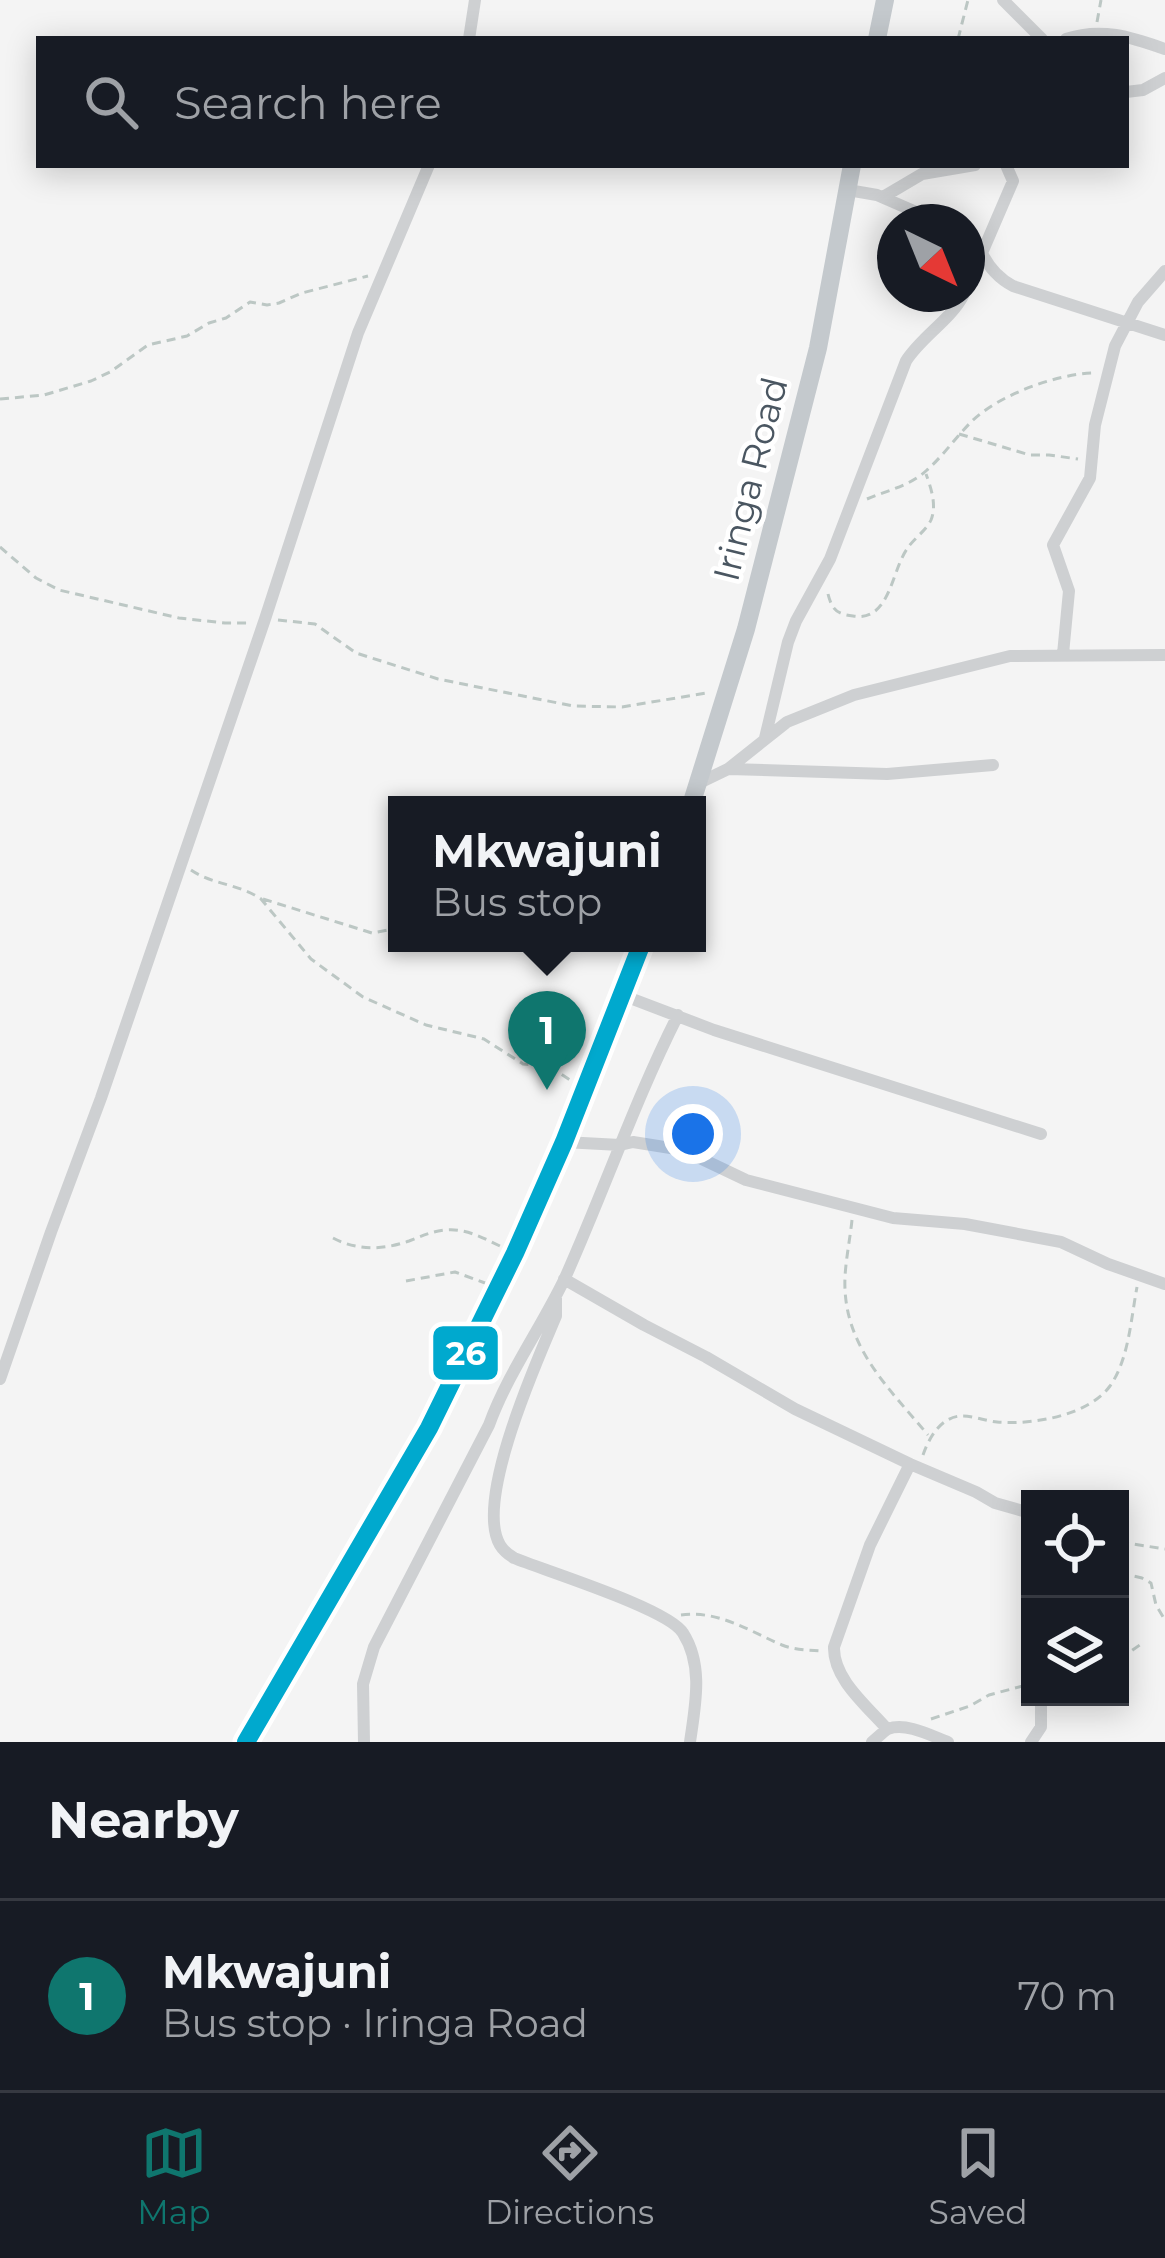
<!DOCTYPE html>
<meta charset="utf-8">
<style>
:root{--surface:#171b24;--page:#20242c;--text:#f1f3f6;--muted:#9ea1a6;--line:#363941;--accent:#0f766e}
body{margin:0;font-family:Montserrat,sans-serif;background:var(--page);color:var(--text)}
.controls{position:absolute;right:36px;bottom:36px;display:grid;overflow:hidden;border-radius:0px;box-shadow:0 6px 30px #0003}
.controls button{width:108px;height:108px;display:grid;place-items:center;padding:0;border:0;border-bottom:3px solid var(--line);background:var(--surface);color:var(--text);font:60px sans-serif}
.compass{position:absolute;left:877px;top:204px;width:108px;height:108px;border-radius:50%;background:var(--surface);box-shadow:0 6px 30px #0003;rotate:137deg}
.you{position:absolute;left:693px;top:1134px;width:42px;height:42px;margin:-30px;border:9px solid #fff;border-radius:50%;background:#1a73e8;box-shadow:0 0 0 18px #1a73e833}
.badge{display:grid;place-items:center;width:78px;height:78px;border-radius:50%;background:var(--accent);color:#fff;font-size:39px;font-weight:700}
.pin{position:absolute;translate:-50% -99px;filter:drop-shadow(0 3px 6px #0008)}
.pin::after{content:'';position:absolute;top:63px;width:42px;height:36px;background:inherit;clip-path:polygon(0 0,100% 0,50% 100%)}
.popup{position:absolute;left:388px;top:796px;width:318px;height:156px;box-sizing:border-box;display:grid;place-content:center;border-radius:0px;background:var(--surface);filter:drop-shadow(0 3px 9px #0005);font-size:39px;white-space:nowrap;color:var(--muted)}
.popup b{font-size:45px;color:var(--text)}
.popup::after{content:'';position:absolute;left:50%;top:100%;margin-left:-24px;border:24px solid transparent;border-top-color:var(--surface)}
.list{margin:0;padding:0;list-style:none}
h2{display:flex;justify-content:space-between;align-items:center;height:156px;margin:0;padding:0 48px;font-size:51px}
h2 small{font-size:39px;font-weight:400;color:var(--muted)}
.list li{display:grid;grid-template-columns:78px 1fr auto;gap:36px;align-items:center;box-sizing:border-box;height:192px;padding:0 48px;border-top:3px solid var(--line)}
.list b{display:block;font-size:45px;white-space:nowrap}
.list p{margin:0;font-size:39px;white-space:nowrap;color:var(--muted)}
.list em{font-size:39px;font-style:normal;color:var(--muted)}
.icon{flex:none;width:66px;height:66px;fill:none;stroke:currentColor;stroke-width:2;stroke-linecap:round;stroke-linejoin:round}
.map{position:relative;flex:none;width:1165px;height:1742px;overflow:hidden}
.search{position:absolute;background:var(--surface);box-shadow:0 6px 30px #0003;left:36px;right:36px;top:36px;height:132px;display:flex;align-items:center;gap:30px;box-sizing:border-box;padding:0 42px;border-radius:0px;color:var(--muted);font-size:45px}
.sheet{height:348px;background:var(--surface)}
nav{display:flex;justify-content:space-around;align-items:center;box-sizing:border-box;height:168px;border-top:3px solid var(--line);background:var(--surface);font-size:33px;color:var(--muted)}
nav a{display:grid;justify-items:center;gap:6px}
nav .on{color:var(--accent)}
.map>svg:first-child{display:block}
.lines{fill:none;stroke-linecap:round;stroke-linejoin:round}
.path{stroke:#bcc7c4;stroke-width:3;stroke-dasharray:9 6;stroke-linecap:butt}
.minor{stroke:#ced0d2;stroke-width:12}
.trunk{stroke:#c4c9cd;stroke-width:18}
.bus-1-casing{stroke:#fff;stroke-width:27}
.bus-1{stroke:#00a9ce;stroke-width:18}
.labels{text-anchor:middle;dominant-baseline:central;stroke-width:9;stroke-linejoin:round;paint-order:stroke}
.street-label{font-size:36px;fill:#4a5661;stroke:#fff}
.line-badge{stroke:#fff;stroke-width:4.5}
.badge-label{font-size:33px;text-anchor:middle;font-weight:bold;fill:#fff}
</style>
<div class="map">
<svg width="1165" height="1742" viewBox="0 0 1165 1742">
<rect width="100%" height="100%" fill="#f4f4f4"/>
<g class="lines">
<!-- path -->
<path class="path" d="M1097 22 1101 0
M958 39 968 0
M0 399 44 395 91 381 110 372 148 345 187 336 209 323 226 318 250 302 267 305 279 303 302 293 368 276
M959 434 1030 455H1049L1078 459
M867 499C888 490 910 486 927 470 943 456 956 437 972 421 999 395 1056 374 1093 373
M0 547 36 578 59 590 179 618 225 623H251
M828 594C832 610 837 614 853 616 890 622 891 572 907 549 913 539 926 531 931 520 937 505 931 488 926 474
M278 620 315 624 356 653 438 679 573 706 622 707 706 693
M191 870C213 885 240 884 261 899L311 959 363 997 426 1025 484 1039 523 1064 549 1066 570 1080
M263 899 372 933 388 930 397 922
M852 1220C850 1239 846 1258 845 1277 842 1345 888 1387 928 1435
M333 1238C358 1251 383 1250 409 1241 422 1236 432 1231 446 1230 466 1228 485 1239 502 1247
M406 1281 455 1272 485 1283
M923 1455C929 1438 940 1418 960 1416 971 1415 985 1421 997 1422 1032 1425 1088 1416 1110 1386 1129 1359 1131 1318 1137 1287
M1120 1542 1165 1549
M1120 1573 1142 1578 1151 1583 1156 1605 1165 1620
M681 1615C719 1610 749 1631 782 1645 795 1650 808 1650 821 1651
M1120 1659 1144 1642
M931 1719 970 1706 989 1695 1030 1684"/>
<!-- minor -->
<path class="minor" d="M1003 0 1042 39
M469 39 475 0
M1066 39C1101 27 1131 37 1165 49
M1126 92 1143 90 1165 78
M1006 165 1013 181 982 253C989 268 998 278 1013 286L1165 335
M848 190 877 195 939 222
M883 197 922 174 975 165
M967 236 982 253 967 285
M1063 654 1069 591 1053 545 1090 478 1095 425 1115 346 1138 302 1165 271
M765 738 788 642 796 621 830 559 906 361C922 336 951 320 964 294
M729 769 887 774 993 765
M699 783 728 769 787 722 854 695 1010 656 1165 655
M622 995 714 1030 1041 1134
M564 1142 620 1145 633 1142 683 1150 746 1180 893 1218 965 1224 1061 1242 1108 1264 1165 1284
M564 1279 644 1325 706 1357 795 1409 910 1464 976 1492 995 1503 1030 1513
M556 1296V1316C537 1361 474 1501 500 1545 503 1550 509 1555 514 1558 546 1571 669 1609 683 1633 704 1666 695 1706 690 1742
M0 1379 51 1232 101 1098 265 619 358 333 429 165
M887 1729C867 1706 833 1679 834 1647L870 1545 910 1464
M364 1742 363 1684 374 1647 489 1425C508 1373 541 1328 565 1278 604 1191 635 1100 678 1015
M872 1742C875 1740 885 1730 888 1729 906 1722 932 1736 948 1742
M1031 1742 1041 1727V1697"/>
<!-- trunk -->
<path class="trunk" d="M877 39 885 0
M691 805 746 629 818 348 852 165
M246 1742 429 1428 515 1253 564 1142 642 943"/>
<!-- bus-1 casing -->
<g class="bus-1-casing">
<path id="bus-1" d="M246 1742 429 1428 515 1253 564 1142 642 943"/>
</g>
<!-- bus-1 -->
<use href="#bus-1" class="bus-1"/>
</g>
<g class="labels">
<!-- street labels -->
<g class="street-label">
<text transform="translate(750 479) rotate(-76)">Iringa Road</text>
</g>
</g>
<rect class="line-badge" x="431" y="1324" width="69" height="58" rx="12" fill="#00a9ce"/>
<g class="badge-label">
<text x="466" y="1365">26</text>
</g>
</svg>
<div class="controls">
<button><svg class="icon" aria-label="locate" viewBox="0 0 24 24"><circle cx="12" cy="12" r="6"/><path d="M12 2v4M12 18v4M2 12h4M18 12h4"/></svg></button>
<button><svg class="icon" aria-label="layers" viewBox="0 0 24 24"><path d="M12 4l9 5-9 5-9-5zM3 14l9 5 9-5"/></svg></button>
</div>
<svg class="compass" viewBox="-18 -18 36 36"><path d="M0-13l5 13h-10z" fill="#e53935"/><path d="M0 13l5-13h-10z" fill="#9ea1a6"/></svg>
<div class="you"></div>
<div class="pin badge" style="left:547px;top:1090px">1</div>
<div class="popup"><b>Mkwajuni</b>Bus stop</div>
<div class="search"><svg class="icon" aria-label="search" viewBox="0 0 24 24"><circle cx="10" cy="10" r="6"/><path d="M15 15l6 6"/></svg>Search here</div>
</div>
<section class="sheet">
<h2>Nearby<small></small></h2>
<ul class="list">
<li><span class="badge">1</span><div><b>Mkwajuni</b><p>Bus stop · Iringa Road</p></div><em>70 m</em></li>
</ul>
</section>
<nav>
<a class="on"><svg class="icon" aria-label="map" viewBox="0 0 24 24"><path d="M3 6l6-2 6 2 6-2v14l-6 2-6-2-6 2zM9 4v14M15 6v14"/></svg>Map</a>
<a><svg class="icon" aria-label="directions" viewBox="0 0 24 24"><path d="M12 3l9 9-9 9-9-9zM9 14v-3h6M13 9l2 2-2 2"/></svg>Directions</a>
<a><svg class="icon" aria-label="saved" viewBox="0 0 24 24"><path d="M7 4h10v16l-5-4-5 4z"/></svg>Saved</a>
</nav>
